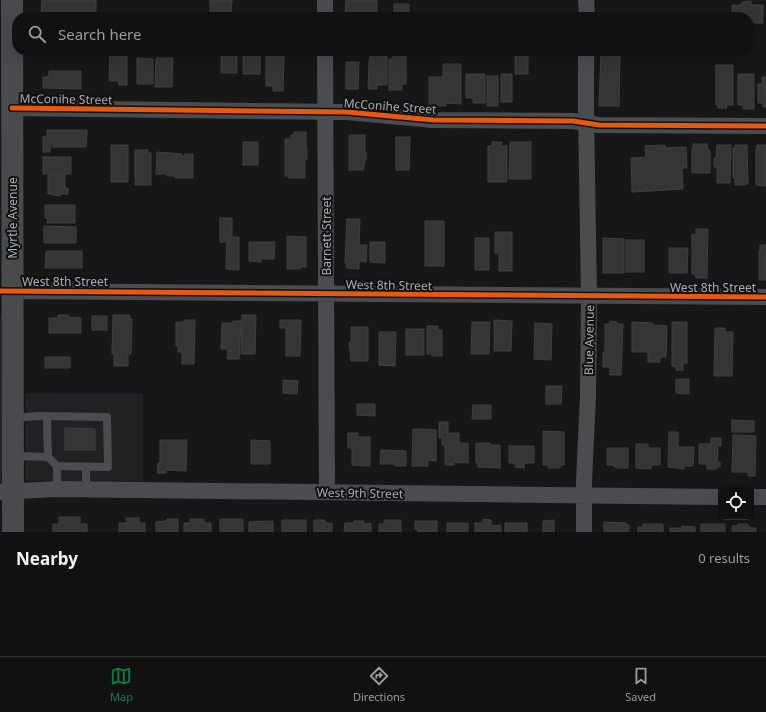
<!DOCTYPE html>
<style>
:root{--surface:#111;--page:#1e1f1f;--text:#f1f3f6;--muted:#9c9d9f;--line:#303131;--accent:#0b8043}
body{margin:0;font-family:"Noto Sans",sans-serif;background:var(--page);color:var(--text)}
.controls{position:absolute;right:12px;bottom:12px;display:grid;overflow:hidden;border-radius:8px;box-shadow:0 4px 16px #0002}
.controls button{width:36px;height:36px;display:grid;place-items:center;padding:0;border:0;border-bottom:1px solid var(--line);background:var(--surface);color:var(--text);font:20px sans-serif}
.list{margin:0;padding:0;list-style:none}
h2{display:flex;justify-content:space-between;align-items:center;height:52px;margin:0;padding:0 16px;font-size:17px}
h2 small{font-size:13px;font-weight:400;color:var(--muted)}
.icon{flex:none;width:22px;height:22px;fill:none;stroke:currentColor;stroke-width:2;stroke-linecap:round;stroke-linejoin:round}
.map{position:relative;flex:none;width:766px;height:532px;overflow:hidden}
.search{position:absolute;background:var(--surface);box-shadow:0 4px 16px #0002;left:12px;right:12px;top:12px;height:44px;display:flex;align-items:center;gap:10px;box-sizing:border-box;padding:0 14px;border-radius:16px;color:var(--muted);font-size:15px}
.sheet{height:124px;background:var(--surface)}
nav{display:flex;justify-content:space-around;align-items:center;box-sizing:border-box;height:56px;border-top:1px solid var(--line);background:var(--surface);font-size:11px;color:var(--muted)}
nav a{display:grid;justify-items:center;gap:2px}
nav .on{color:var(--accent)}
.map>svg:first-child{display:block}
.built{fill:#212123}
.building{fill:#353536;stroke:#3f4043}
.lines{fill:none;stroke-linecap:round;stroke-linejoin:round}
.service{stroke:#4b4c50;stroke-width:8}
.minor{stroke:#4b4c50;stroke-width:16}
.secondary{stroke:#4a4a4e;stroke-width:22}
.cycleway-casing{stroke:#111113;stroke-width:8}
.cycleway{stroke:#e8590c;stroke-width:5}
.labels{text-anchor:middle;dominant-baseline:central;stroke-width:4;stroke-linejoin:round;paint-order:stroke}
.street-label{font-size:12px;fill:#a8adb8;stroke:#111113}
</style>
<div class="map">
<svg width="766" height="532" viewBox="0 0 766 532">
<rect width="100%" height="100%" fill="#171717"/>
<!-- built -->
<path class="built" d="M0 315 1 316 2 485H0Z
M26 393 143 394V482L26 481Z"/>
<!-- building -->
<path class="building" d="M42 0H96V15L41 16Z
M210 0H232L231 15H210Z
M346 0H377V17H345Z
M751 1V5H763V23H749V17H732V5H741L742 2Z
M394 4H409V17H394Z
M110 51H127V85H119V81H109Z
M243 51H260V74H243Z
M372 51H387V85H377V89H368L369 61H370V55H372Z
M601 51H620L619 106H599Z
M221 52H237V73H221Z
M515 53H528V74H515Z
M266 54H284L283 91H273V86H266Z
M393 54H406V84H402V90H389V59H393Z
M137 58 153 59V84H137Z
M156 58H173L172 87H155Z
M346 62H359L358 89H346Z
M443 64H461V104L446 103V106H429V77H443Z
M716 65H733V105H726L727 108H718V105H716Z
M49 71H81V89L43 88V77H48Z
M466 74H485V103H473V98H466Z
M501 74H512V102H501Z
M738 74H754V109H743V105H738Z
M487 76H498V106H487Z
M762 77H766V107H763V103H758V84H762Z
M47 130H87L86 147H50V152H43V137L47 136Z
M294 132H306V147H307V159H305V178H289V176H285V139H291V135H294Z
M349 135H365V152H366V160H365L363 170H349Z
M396 137H410L409 170H396Z
M243 142H258V165H243Z
M492 142H502L501 146H507V182H488V146H492Z
M510 142H531V179H509Z
M693 144H707L708 150H710V173H692V149H693Z
M111 145H128V182H111Z
M665 145V148L686 147 687 168H682L683 189 632 192 631 158 646 157 645 146Z
M717 145H731L730 183H717V167H714V158H716Z
M735 145H747L748 184H745V185H735V178H733V148H735Z
M757 145H766V186L756 185V149Z
M135 150H148V153H151V185H135Z
M157 152 182 154V156H185V154H193V178H175V176H167V174H156Z
M43 157H71V174H43Z
M48 175H65V188H68V194H60V196L53 195V194H48Z
M45 205H75V223H47L48 218H45Z
M220 218H232V237H239V270L226 269 227 242H220Z
M347 219H360L359 245H367L366 262 359 261V269L346 268 347 263H345Z
M425 221H444V266H425Z
M44 226 76 227V243H44Z
M696 229H708L707 278H696L695 274H692V234L696 235Z
M495 232H512V271H499V253H495Z
M287 236 306 237V267H300V269H287Z
M475 238H489V270H475Z
M603 238 624 239V273H603Z
M626 240H644V272H626Z
M249 242H275L274 259H261V262L249 261Z
M370 242H385V263L370 262Z
M760 245H766V280H759V251H760Z
M669 248H688L687 273H669Z
M46 251H82V268H45Z
M58 315H69V317L81 318V333H49V318H58Z
M113 315H130V319H132L131 354H128V366H114V354H112Z
M242 315H256L255 354H241Z
M92 316H107V330H92Z
M184 320H195L194 364H182V352H178V346H176V322H184Z
M280 320H301L300 356H286V328H280Z
M494 320 512 321 511 351H494Z
M233 321H241L239 359H227L228 349H221L222 323H233Z
M610 321 617 322V324H623L621 375H610V367H603V352H605V324H610Z
M472 322H490L489 354H471Z
M632 322 653 323V325L667 326 666 357H660V362H648V352H632Z
M672 322H687V363H683V370H676V367L672 366Z
M535 323 552 324 551 360 534 359Z
M427 326H438V330H442V356H432V354H427Z
M351 327H368V361H351L349 342H351Z
M715 328H725V332H733L732 376H714Z
M406 329H424V355H406Z
M379 332H396L395 366 379 365Z
M45 357H70V368H45Z
M676 379H689V394L676 393Z
M283 380 298 381 297 394 283 393Z
M546 386H562L561 404H546Z
M357 404H375V416L357 415Z
M473 405H491V419H472Z
M732 420 754 421V432H732Z
M439 422H448V433H459V443H468V463L454 462V465H445V445H442V438H439Z
M65 428 95 429V450H65Z
M413 429 436 430V461L428 460V466H412Z
M543 431 564 432V465H560V468H548V465H543Z
M669 432H678V447H694L693 466H684V469L668 467Z
M348 433H358V437H370V466L352 465V448H348Z
M733 435 756 436 755 476H748V472H732Z
M711 438H721V446H718L717 462H720V467H717V469H707V464H699V444H711Z
M160 440H187L186 471 166 470V473H157L158 463H160Z
M251 440 270 441V464H251Z
M476 443H490V445H500V468L478 467V463H476Z
M636 444H648V448H660V465H651V469L636 468Z
M509 446H534V463H524V468L515 467V463H509Z
M607 448H628V468H616V467H614V465H607Z
M381 450 406 451V466H395V464H380Z
M59 517H80V524H87V532H53V524H59Z
M126 518H139V523H145V532H119V523H127Z
M167 519H178V532H156V522L167 521Z
M190 519H204V523H211V532H184V523H190Z
M220 519H243V532H220Z
M483 519 491 520V526L501 525V532H475V523H483Z
M282 520H306V532H282Z
M314 520H325V523H332V532H314Z
M384 520H401V532H379V524H384Z
M554 520V532H543V521Z
M273 521V532H249V522Z
M354 521H364V524L371 523V532H344L345 523H354Z
M415 521H437V532H418V530L415 529Z
M604 522 626 523V525H629V531L604 532Z
M447 523H468V532H447Z
M505 523H527V532H505Z
M643 524H663V532H638V527H643Z
M701 524H725V532H701Z
M738 524H747L751 528H756V532H732V526H738Z
M682 526 695 527V532H670V528H682Z"/>
<g class="lines">
<!-- service -->
<path class="service" d="M47 417 48 457 57 466V489
M15 418 37 416 107 417 108 467 57 466
M15 456 48 457
M86 467V490"/>
<!-- minor -->
<path class="minor" d="M325 0V17
M586 0 587 17
M325 51 327 492
M12 108 347 112 433 120 573 121 599 125 766 126
M13 291 766 297
M0 492 57 489 721 497
M751 497H766
M584 532V481L588 396 589 296 586 112V51"/>
<!-- secondary -->
<path class="secondary" d="M12 0 13 532"/>
<!-- cycleway casing -->
<g class="cycleway-casing">
<path id="cycleway" d="M12 108 347 112 433 120 573 121 599 125 766 126
M0 291 766 297"/>
</g>
<!-- cycleway -->
<use href="#cycleway" class="cycleway"/>
</g>
<g class="labels">
<!-- street labels -->
<g class="street-label">
<text transform="translate(66 99) rotate(1)">McConihe Street</text>
<text transform="translate(390 106) rotate(4)">McConihe Street</text>
<text transform="translate(12 218) rotate(-90)">Myrtle Avenue</text>
<text transform="translate(326 236) rotate(-90)">Barnett Street</text>
<text x="65" y="281">West 8th Street</text>
<text transform="translate(389 285) rotate(1)">West 8th Street</text>
<text x="713" y="287">West 8th Street</text>
<text transform="translate(589 340) rotate(-89)">Blue Avenue</text>
<text transform="translate(360 493) rotate(1)">West 9th Street</text>
</g>
</g>
</svg>
<div class="controls">
<button><svg class="icon" aria-label="locate" viewBox="0 0 24 24"><circle cx="12" cy="12" r="6"/><path d="M12 2v4M12 18v4M2 12h4M18 12h4"/></svg></button>
</div>
<div class="search"><svg class="icon" aria-label="search" viewBox="0 0 24 24"><circle cx="10" cy="10" r="6"/><path d="M15 15l6 6"/></svg>Search here</div>
</div>
<section class="sheet">
<h2>Nearby<small>0 results</small></h2>
<ul class="list">
</ul>
</section>
<nav>
<a class="on"><svg class="icon" aria-label="map" viewBox="0 0 24 24"><path d="M3 6l6-2 6 2 6-2v14l-6 2-6-2-6 2zM9 4v14M15 6v14"/></svg>Map</a>
<a><svg class="icon" aria-label="directions" viewBox="0 0 24 24"><path d="M12 3l9 9-9 9-9-9zM9 14v-3h6M13 9l2 2-2 2"/></svg>Directions</a>
<a><svg class="icon" aria-label="saved" viewBox="0 0 24 24"><path d="M7 4h10v16l-5-4-5 4z"/></svg>Saved</a>
</nav>
